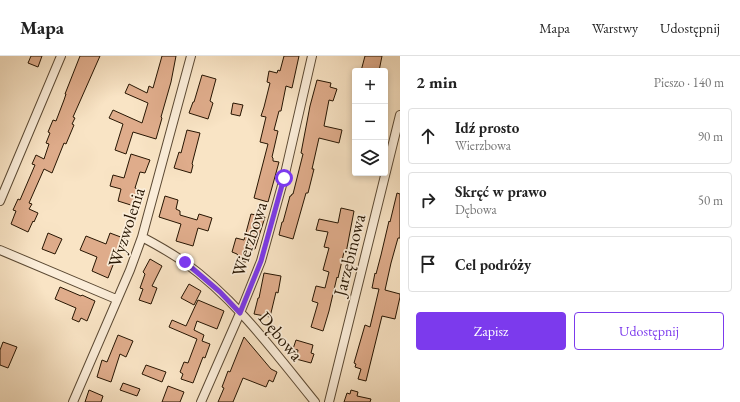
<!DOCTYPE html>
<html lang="pl">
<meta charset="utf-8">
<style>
:root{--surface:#fff;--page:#f6f6f6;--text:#222;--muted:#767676;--line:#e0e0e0;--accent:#7c3aed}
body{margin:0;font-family:"EB Garamond",serif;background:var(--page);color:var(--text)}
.controls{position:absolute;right:12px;top:12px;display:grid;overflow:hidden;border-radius:4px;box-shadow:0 2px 6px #0003}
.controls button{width:36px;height:36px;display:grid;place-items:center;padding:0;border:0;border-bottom:1px solid var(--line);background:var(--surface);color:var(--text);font:20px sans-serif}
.stop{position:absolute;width:12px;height:12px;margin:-9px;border:3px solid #7c3aed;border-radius:50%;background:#fff}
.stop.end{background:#7c3aed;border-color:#fff;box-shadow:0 1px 4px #0008}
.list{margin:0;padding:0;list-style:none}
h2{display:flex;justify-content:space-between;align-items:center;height:52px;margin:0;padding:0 16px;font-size:17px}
h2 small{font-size:13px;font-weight:400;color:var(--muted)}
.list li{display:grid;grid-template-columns:26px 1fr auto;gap:12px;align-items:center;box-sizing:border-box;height:56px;margin:0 8px 8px;padding:0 8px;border:1px solid var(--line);border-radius:4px}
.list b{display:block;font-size:15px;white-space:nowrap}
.list p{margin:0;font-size:13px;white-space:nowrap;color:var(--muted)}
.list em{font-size:13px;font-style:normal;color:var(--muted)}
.actions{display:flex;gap:8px;padding:12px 16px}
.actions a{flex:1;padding:9px 0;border:1px solid var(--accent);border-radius:4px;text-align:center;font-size:14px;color:var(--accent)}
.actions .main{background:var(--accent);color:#fff}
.icon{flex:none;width:22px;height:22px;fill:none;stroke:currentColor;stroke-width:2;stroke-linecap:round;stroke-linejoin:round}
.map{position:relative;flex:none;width:400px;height:346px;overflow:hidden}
header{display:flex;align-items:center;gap:24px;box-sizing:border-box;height:56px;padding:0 20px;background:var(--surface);border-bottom:1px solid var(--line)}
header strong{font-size:19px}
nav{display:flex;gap:22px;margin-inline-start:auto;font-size:14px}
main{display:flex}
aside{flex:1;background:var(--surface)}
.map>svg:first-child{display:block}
.building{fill:#dfac8b;stroke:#261502}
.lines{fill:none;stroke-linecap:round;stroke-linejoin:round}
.minor-casing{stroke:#5b4933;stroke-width:10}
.minor{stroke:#fbedd9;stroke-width:8}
.route{stroke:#7c3aed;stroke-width:5}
.labels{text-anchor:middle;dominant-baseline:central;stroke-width:3.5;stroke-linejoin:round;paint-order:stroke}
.street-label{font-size:18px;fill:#261502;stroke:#fbedd9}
</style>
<header>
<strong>Mapa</strong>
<nav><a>Mapa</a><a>Warstwy</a><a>Udostępnij</a></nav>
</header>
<main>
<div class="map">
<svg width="400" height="346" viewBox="0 0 400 346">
<rect width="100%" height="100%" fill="#f9e4c5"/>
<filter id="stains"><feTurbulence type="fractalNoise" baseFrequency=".005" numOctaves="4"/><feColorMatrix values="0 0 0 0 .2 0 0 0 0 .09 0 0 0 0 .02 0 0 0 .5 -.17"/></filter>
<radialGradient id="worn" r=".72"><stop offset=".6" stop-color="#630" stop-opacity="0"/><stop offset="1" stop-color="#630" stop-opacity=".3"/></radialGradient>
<!-- building -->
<path class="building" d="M31 0H42L38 11 28 7Z
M80 0H100L73 61 75 62 72 68 74 69 66 88 64 87 52 117 44 113 29 147 32 148 29 153 38 157 34 166 33 165 28 176 11 168 16 155 13 154 18 143 20 144 35 109 32 108 36 99 44 103 49 88 46 87 50 77 48 76 53 64 56 65 64 44 66 38H65Z
M162 0H176L171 26 161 61 162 62 156 83 133 76 126 98 115 94 123 68 109 62 113 54 142 67 148 47 125 37 129 28 147 37 149 30 153 32Z
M284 0H299L292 32 286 30 281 55H279L274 74 278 75 272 101 273 102V105L279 106 268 146 254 142 268 88 260 86 266 61 261 60 264 51 270 27 267 26 269 15 277 17 278 14 280 15Z
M365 0H382L379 15H361Z
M202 19 216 23 210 45 213 47 208 63 189 57 193 46H194Z
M317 24 331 27 330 31 337 33 333 45 329 44 324 70 342 74 339 87 319 82 312 113H314L308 137H306L293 183 279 179 282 166H283L290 140H291L292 138H293L303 98 301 97 310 50Z
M233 47 243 49 240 60 231 58Z
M187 74 200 77 192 108 193 109 191 117 174 112 179 96 181 97Z
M131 98 150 104 145 117 140 116 135 132 138 133 134 150 118 145 121 133 110 130 113 119 124 122Z
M397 137 400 138V182H398L391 207 385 234 400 238V241L395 263 382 260 366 325 358 323 361 313 355 311 356 308 354 307 365 269 370 271 379 233 372 232 375 217 376 218 381 199 389 165 390 166Z
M165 140 178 144 176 153 180 155V159L197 164 199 158 212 162 208 175 198 172 193 190 176 185 181 168 159 161Z
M341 152 354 155 346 197 344 196 338 222 337 221 329 255 323 275 311 271 318 247 312 245 316 230 325 232 329 216 323 214 329 192 324 191 328 176 316 174 319 163 338 167Z
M251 158 265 161 255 193 250 192 246 206 239 205 240 200 239 201 237 198 232 196 236 182 244 184Z
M48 177 62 183 55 198 42 193Z
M110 177 126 183 121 196H118L108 222 92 215 97 201 80 194 86 180 106 188Z
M150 203 162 210 152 230 157 232 151 248 139 244 143 233 140 232 145 218 143 216Z
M264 217 281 220 278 237 276 236 270 261 254 258 258 242H259Z
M189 228 201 235 194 249 181 242Z
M60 231 81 240 82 239 95 245 87 265 81 262 79 266 72 263 76 252 55 243Z
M198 244 224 255 217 273 197 265 194 274 204 279 202 285 210 288 205 302 203 301 193 327 181 323 183 318 180 316 184 306 188 307 197 283 169 271 172 264 186 270Z
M118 279 133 285 126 301 120 298 111 326 97 321 102 304 107 306Z
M244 281 271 313 277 316 273 326 269 324 266 331 243 322 233 346H218L224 332 222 331 228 315 230 316Z
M296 284 313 289 311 297 314 298 311 307 296 303 298 294 293 293Z
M3 286 17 291 8 312 0 309V294Z
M146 309 166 316 162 326 142 318Z
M123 327 140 333 137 340 120 334Z
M168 330 184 336 180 346H162Z
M89 334 103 340 101 346H85Z
M351 334 358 336 357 340 371 343 370 346H344L347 337 350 338Z"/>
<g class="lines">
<!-- minor casing -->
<g class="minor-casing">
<path id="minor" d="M0 145 61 0
M142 181C157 189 171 197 184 206 236 243 275 297 315 346
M0 194 116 243
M73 346 130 214 142 181 191 0
M201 346 240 257 261 205 284 122 312 0
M329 346 400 59"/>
</g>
<!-- minor -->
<use href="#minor" class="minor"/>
</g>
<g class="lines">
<!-- route -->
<path class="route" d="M185 206 220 236 240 257 261 205 284 122"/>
</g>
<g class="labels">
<!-- street labels -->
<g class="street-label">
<text transform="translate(126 171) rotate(-72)">Wyzwolenia</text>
<text transform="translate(249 183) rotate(-72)">Wierzbowa</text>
<text transform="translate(349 199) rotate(-76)">Jarzębinowa</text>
<text transform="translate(281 280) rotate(50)">Dębowa</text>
</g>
</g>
<rect width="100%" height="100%" filter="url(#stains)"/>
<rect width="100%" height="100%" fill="url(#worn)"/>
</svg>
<div class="controls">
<button>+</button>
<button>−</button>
<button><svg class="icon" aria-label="layers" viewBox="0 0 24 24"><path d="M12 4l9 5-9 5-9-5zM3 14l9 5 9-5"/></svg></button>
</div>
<div class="stop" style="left:284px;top:122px"></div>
<div class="stop end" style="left:185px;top:206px"></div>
</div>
<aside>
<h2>2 min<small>Pieszo · 140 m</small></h2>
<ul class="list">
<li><svg class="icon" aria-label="ahead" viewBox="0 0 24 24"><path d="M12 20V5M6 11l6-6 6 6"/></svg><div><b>Idź prosto</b><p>Wierzbowa</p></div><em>90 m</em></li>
<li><svg class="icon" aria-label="right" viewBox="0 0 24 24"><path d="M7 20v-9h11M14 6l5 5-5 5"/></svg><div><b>Skręć w prawo</b><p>Dębowa</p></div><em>50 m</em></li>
<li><svg class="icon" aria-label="arrive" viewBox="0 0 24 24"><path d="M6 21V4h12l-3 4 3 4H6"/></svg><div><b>Cel podróży</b></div></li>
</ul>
<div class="actions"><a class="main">Zapisz</a><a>Udostępnij</a></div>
</aside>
</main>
